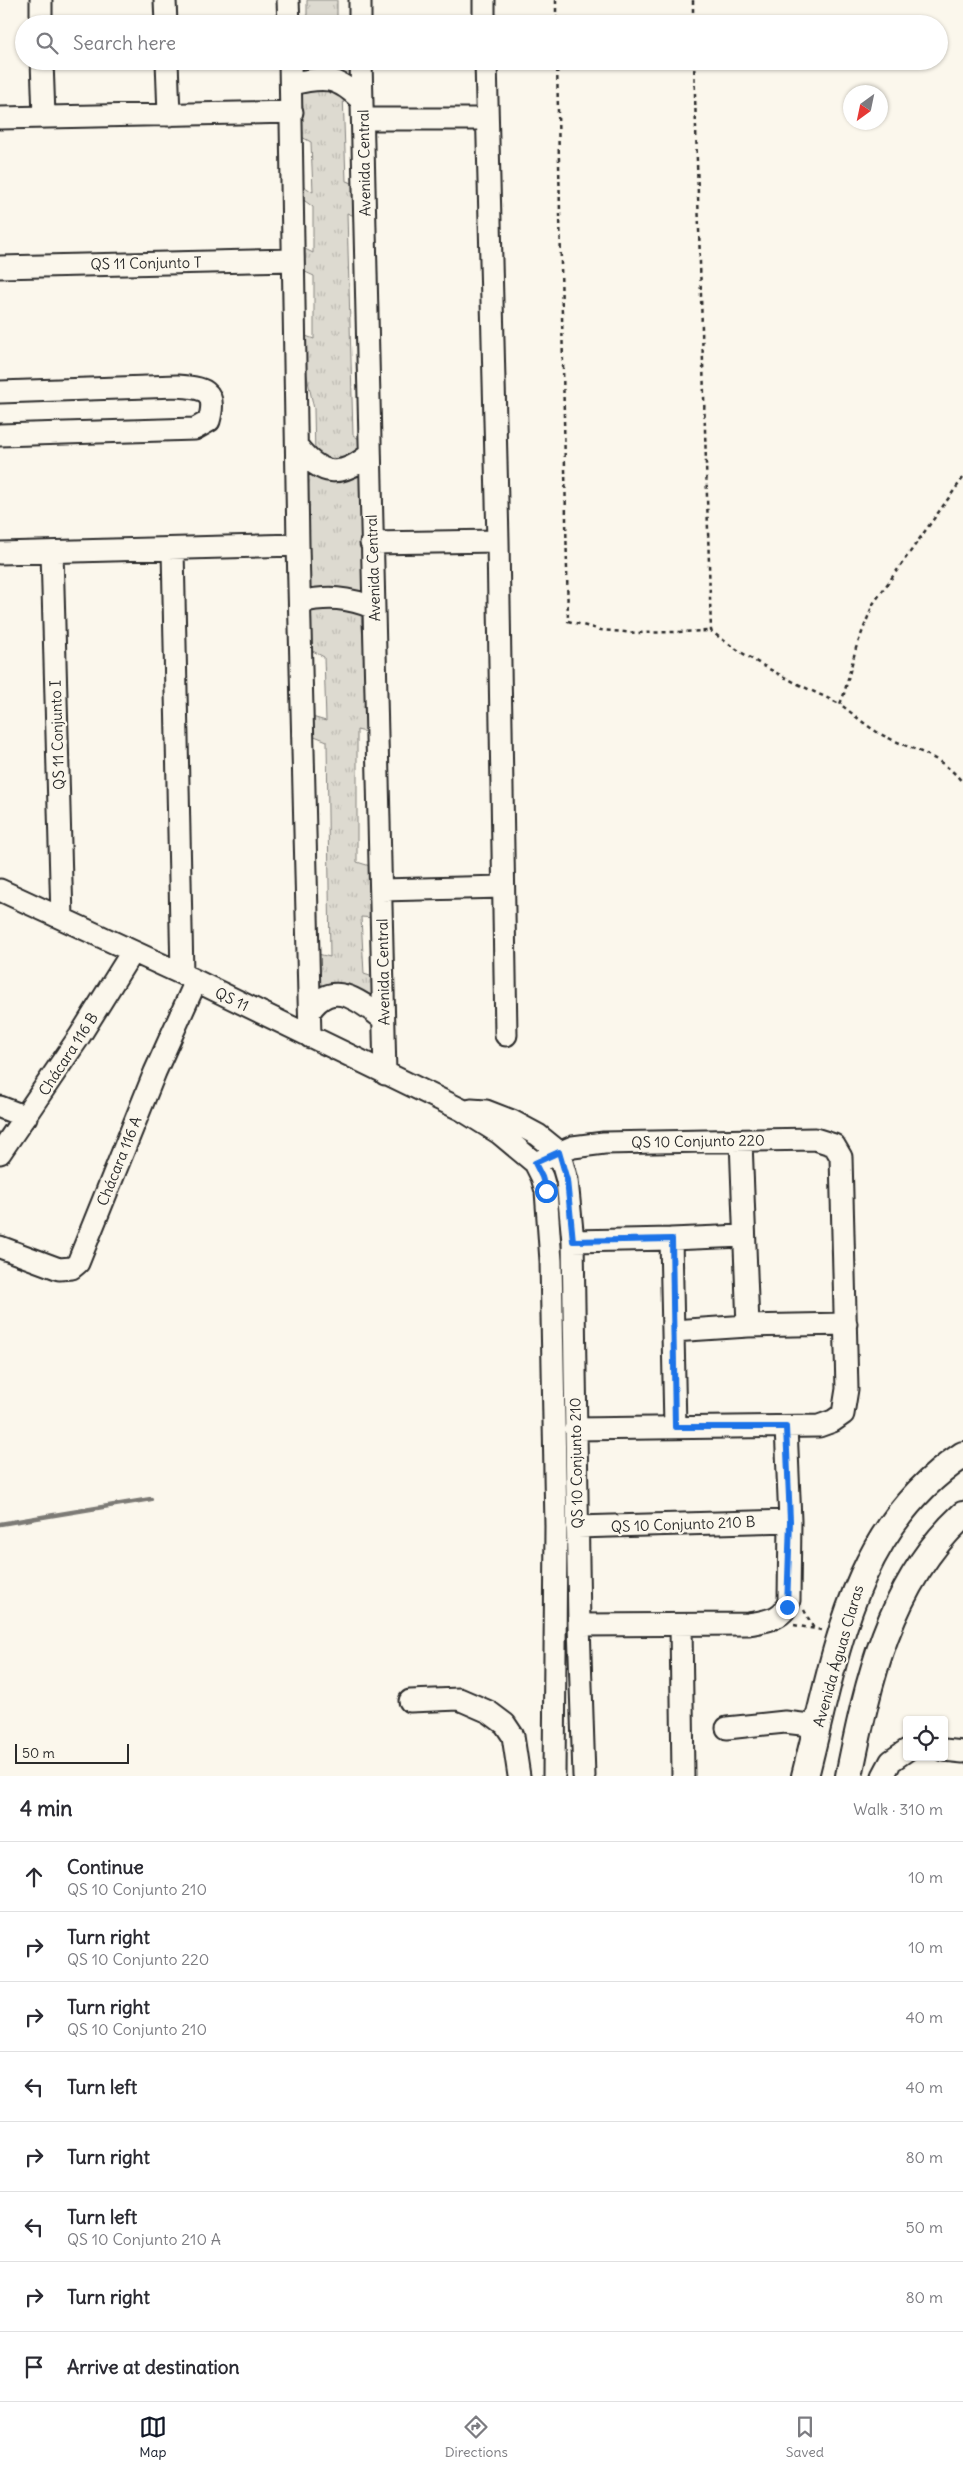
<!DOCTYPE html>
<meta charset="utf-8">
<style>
:root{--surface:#fff;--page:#f7f7f7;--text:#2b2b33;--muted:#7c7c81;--line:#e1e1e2;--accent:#111827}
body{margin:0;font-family:Delius,sans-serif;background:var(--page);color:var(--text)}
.controls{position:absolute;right:15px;bottom:15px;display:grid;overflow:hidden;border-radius:5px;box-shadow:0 1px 4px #0004}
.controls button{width:45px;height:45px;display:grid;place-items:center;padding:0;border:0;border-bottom:1px solid var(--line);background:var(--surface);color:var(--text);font:25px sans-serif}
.compass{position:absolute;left:843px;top:85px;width:45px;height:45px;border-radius:50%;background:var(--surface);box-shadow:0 1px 4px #0004;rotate:213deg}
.scale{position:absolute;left:15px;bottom:12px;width:114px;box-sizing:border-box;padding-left:5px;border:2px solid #2b2b2b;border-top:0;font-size:14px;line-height:18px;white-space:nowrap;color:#2b2b2b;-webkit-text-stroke:4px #fbf7ec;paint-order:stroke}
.stop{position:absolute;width:15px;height:15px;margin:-11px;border:4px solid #1a73e8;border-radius:50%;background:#fff}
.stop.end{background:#1a73e8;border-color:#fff;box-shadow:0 1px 5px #0008}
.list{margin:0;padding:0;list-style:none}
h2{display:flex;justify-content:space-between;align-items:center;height:65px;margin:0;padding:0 20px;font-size:21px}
h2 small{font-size:16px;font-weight:400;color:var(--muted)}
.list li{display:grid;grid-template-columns:32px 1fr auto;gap:15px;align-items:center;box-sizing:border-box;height:70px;padding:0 20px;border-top:1px solid var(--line)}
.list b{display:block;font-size:19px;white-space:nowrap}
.list p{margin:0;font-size:16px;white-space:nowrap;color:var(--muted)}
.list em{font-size:16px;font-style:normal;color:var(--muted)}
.icon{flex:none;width:28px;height:28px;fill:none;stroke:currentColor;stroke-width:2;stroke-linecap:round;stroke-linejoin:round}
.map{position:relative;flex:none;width:963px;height:1776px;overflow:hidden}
.search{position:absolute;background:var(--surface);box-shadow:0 1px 4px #0004;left:15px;right:15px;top:15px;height:55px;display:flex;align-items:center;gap:12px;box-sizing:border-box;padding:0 18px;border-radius:28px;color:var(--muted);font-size:19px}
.sheet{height:625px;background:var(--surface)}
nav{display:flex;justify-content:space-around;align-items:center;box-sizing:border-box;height:70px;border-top:1px solid var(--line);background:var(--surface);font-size:14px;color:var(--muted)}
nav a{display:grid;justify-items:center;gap:2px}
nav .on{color:var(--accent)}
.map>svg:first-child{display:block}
.grass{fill:url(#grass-tufts);stroke:#84827e}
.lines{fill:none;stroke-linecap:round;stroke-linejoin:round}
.stream{stroke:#7b7a75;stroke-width:4.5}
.minor-casing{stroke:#2b2b2b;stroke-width:25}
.major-casing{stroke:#2b2b2b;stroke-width:30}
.path{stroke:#2b2b2b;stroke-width:2.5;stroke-dasharray:4 4;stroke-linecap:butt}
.minor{stroke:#fbf7ec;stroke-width:21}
.major{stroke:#fbf7ec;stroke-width:26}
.route{stroke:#1a73e8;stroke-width:6}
.labels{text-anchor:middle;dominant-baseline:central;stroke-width:4.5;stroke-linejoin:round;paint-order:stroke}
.street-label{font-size:15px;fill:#2b2b2b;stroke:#fbf7ec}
</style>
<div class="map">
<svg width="963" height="1776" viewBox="0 0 963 1776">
<defs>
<pattern id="grass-tufts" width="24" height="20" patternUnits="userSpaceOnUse" patternTransform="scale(1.25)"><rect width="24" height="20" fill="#dddad0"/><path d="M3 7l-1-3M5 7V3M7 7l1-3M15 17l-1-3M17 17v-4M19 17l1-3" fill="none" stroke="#bebbb3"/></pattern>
</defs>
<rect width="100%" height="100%" fill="#fbf7ec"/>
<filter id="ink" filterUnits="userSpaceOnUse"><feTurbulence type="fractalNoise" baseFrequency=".02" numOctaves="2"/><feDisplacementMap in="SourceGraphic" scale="10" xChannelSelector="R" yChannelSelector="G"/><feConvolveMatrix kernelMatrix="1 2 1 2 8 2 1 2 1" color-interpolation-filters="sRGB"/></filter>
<g filter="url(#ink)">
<!-- grass -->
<path class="grass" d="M307 0H337V20L343 24H307Z
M297 61H352L353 77 326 69 297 77Z
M322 84 343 93 346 181 359 185 357 217 347 213 353 435 362 441 360 455 337 466 315 457 314 409 303 358V335L314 339V276L303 271 301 247 313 253V207L301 198 300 184 313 192 311 142 298 135V93Z
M306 474 364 476 363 593 307 591Z
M308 604 361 614 370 733 357 730V862L370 866 375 918 361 917 364 974 376 978V1001L344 987 320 986 318 954 330 957 327 741 312 735V717L326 721 324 657 309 649Z"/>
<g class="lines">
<!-- stream -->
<path class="stream" d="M0 1524 151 1499"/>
<!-- minor casing -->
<g class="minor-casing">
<path id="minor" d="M41 0V24
M165 0 166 24
M288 0 289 24
M360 0V24
M484 0V24
M42 61 44 116
M167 61 169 115
M290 61 298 545 310 1037
M361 61 385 1074
M486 61 498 541 506 1035
M291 84C325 76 337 76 362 101
M0 118 292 112
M363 119H487
M0 267 293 260
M0 392 177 386C203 388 218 389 209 421L195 429 0 435
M297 446C321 477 341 478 370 454
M371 543 498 541
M173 550 182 974
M52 552 62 918
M0 553 298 545
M300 602C327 596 348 597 374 608
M0 890 182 974 462 1110 499 1133 535 1163 542 1177 546 1191 551 1261 556 1526 554 1776
M381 890 503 887
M310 1011C333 978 360 1001 383 1019
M0 1107 26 1117
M471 1110 486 1111 512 1121 538 1135 559 1152 567 1180 573 1241 579 1625 584 1776
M741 1141 748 1326 846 1324
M0 1153 79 1037 132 952
M535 1163 573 1147 604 1143 815 1139 834 1145 841 1157 847 1389 843 1414 833 1421 819 1426 575 1429
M671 1239 743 1236
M573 1241 671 1239 675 1427
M0 1247 59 1269 72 1268 78 1263 155 1072 196 981
M673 1331 748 1326
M577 1527 790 1521
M579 1625 749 1624C766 1621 785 1619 789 1600L790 1521 786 1427
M681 1625 683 1776
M410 1701 459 1699 489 1712 505 1724 513 1736 519 1776
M727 1728 785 1722 818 1726
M944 1750 963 1752
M883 1776 891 1761 907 1750"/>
</g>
<!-- major casing -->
<g class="major-casing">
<path id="major" d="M805 1776C836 1656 851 1529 963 1455
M849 1776C868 1682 889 1583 963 1515"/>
</g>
<!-- path -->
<path class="path" d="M556 0V24
M693 0V24
M557 61 568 621 601 630 637 633 711 631
M694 61 711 631C754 664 791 681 840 704
M963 478 873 604 856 648 844 694 840 704C852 713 864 724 877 732 908 750 939 752 963 783
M804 1610 814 1629
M794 1625 821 1630"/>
<!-- minor -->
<use href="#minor" class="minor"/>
<!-- major -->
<use href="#major" class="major"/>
</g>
</g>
<g class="lines" filter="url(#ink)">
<!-- route -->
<path class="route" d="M546 1191 542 1177 535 1163 559 1152 567 1180 573 1241 672 1239 675 1427H786L790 1521 787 1607"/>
</g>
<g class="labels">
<!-- street labels -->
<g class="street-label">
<text transform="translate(364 163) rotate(-91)">Avenida Central</text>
<text transform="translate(146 263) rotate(-1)">QS 11 Conjunto T</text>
<text transform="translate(373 568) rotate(-92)">Avenida Central</text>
<text transform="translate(57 735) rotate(-92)">QS 11 Conjunto I</text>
<text transform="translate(383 972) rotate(-91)">Avenida Central</text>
<text transform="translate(232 999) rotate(26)">QS 11</text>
<text transform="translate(68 1054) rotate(-57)">Chácara 116 B</text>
<text transform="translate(698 1141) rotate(-1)">QS 10 Conjunto 220</text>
<text transform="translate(119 1161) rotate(-68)">Chácara 116 A</text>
<text transform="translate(576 1463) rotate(-91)">QS 10 Conjunto 210</text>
<text transform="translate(683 1524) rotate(-2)">QS 10 Conjunto 210 B</text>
<text transform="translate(838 1656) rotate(-74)">Avenida Águas Claras</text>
</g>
</g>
</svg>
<div class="controls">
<button><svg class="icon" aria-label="locate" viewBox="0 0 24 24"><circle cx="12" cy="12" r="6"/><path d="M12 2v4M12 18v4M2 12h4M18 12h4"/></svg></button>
</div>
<svg class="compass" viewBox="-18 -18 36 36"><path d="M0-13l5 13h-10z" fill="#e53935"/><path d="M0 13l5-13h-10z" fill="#7c7c81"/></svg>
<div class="scale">50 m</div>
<div class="stop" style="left:546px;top:1191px"></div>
<div class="stop end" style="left:787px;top:1607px"></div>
<div class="search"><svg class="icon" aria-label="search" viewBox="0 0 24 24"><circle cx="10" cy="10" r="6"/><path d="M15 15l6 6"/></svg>Search here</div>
</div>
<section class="sheet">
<h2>4 min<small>Walk · 310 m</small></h2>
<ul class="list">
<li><svg class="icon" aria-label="ahead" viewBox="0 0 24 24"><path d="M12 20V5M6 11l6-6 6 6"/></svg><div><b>Continue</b><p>QS 10 Conjunto 210</p></div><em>10 m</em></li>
<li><svg class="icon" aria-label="right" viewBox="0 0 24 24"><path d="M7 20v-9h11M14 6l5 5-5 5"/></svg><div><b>Turn right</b><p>QS 10 Conjunto 220</p></div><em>10 m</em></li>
<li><svg class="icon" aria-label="right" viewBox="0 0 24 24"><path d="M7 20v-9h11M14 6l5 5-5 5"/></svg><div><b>Turn right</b><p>QS 10 Conjunto 210</p></div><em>40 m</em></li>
<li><svg class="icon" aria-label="left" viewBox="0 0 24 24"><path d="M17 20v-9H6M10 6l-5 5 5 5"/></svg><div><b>Turn left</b></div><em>40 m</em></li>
<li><svg class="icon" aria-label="right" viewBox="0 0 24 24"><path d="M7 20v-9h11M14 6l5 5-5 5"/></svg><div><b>Turn right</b></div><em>80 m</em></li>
<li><svg class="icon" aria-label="left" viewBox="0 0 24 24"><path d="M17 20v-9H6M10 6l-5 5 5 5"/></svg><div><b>Turn left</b><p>QS 10 Conjunto 210 A</p></div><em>50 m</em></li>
<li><svg class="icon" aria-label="right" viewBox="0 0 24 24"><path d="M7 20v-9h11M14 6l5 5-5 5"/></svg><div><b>Turn right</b></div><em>80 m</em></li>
<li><svg class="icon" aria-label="arrive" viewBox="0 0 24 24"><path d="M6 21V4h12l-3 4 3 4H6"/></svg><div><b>Arrive at destination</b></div></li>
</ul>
</section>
<nav>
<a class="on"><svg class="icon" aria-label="map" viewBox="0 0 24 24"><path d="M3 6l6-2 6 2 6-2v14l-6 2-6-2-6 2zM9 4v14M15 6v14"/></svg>Map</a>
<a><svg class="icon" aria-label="directions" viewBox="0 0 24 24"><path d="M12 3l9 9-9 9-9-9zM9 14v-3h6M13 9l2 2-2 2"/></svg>Directions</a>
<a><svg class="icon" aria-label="saved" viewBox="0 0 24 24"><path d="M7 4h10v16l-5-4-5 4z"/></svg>Saved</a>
</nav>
